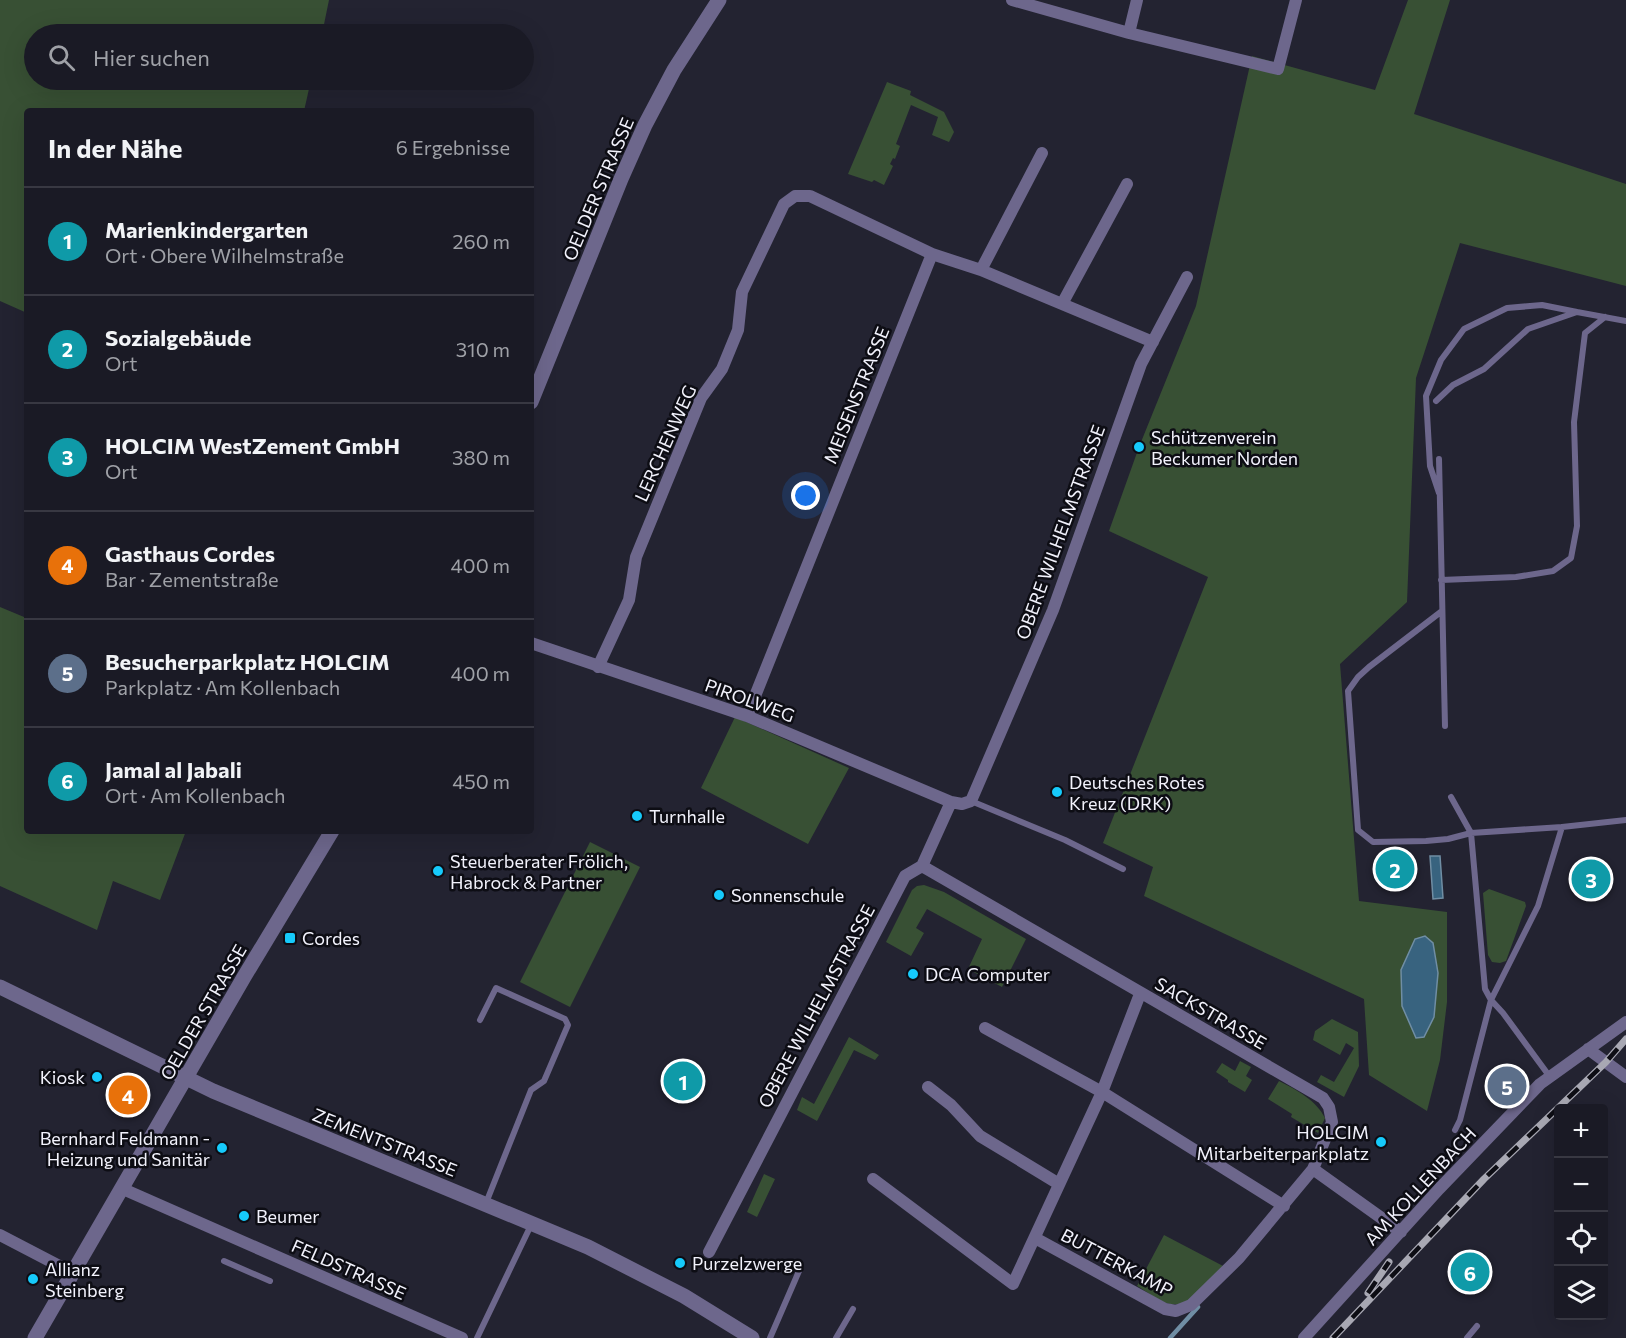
<!DOCTYPE html>
<html lang="de">
<meta charset="utf-8">
<style>
:root{--surface:#1a1a25;--page:#272732;--text:#f1f3f6;--muted:#9fa1a7;--line:#383842;--accent:#16cafb}
body{margin:0;font-family:Commissioner,sans-serif;background:var(--page);color:var(--text)}
.controls{position:absolute;right:18px;bottom:18px;display:grid;overflow:hidden;border-radius:6px;box-shadow:0 6px 24px #0002}
.controls button{width:54px;height:54px;display:grid;place-items:center;padding:0;border:0;border-bottom:2px solid var(--line);background:var(--surface);color:var(--text);font:30px sans-serif}
.you{position:absolute;left:806px;top:496px;width:21px;height:21px;margin:-15px;border:4px solid #fff;border-radius:50%;background:#1a73e8;box-shadow:0 0 0 9px #1a73e833}
.badge{display:grid;place-items:center;width:39px;height:39px;border-radius:50%;background:var(--accent);color:#fff;font-size:20px;font-weight:700}
.pin{position:absolute;translate:-50% -50%;border:3px solid #fff;box-shadow:0 2px 6px #0006}
.list{margin:0;padding:0;list-style:none}
h2{display:flex;justify-content:space-between;align-items:center;height:78px;margin:0;padding:0 24px;font-size:26px}
h2 small{font-size:20px;font-weight:400;color:var(--muted)}
.list li{display:grid;grid-template-columns:39px 1fr auto;gap:18px;align-items:center;box-sizing:border-box;height:108px;padding:0 24px;border-top:2px solid var(--line)}
.list b{display:block;font-size:22px;white-space:nowrap}
.list p{margin:0;font-size:20px;white-space:nowrap;color:var(--muted)}
.list em{font-size:20px;font-style:normal;color:var(--muted)}
.icon{flex:none;width:33px;height:33px;fill:none;stroke:currentColor;stroke-width:2;stroke-linecap:round;stroke-linejoin:round}
.map{position:relative;flex:none;width:1626px;height:1338px;overflow:hidden}
.search{position:absolute;background:var(--surface);box-shadow:0 6px 24px #0002;left:24px;top:24px;width:510px;height:66px;display:flex;align-items:center;gap:15px;box-sizing:border-box;padding:0 21px;border-radius:33px;color:var(--muted);font-size:22px}
.panel{position:absolute;background:var(--surface);box-shadow:0 6px 24px #0002;left:24px;top:108px;width:510px;height:726px;border-radius:6px}
.map>svg:first-child{display:block}
.green{fill:#385034}
.water{fill:#38637f;stroke:#708ea4;stroke-width:1.5}
.lines{fill:none;stroke-linecap:round;stroke-linejoin:round}
.stream{stroke:#708ea4;stroke-width:4.5}
.service{stroke:#6d678c;stroke-width:6}
.minor{stroke:#6d678c;stroke-width:12}
.tertiary{stroke:#6d678c;stroke-width:15}
.rail-casing{stroke:#a8a8b3;stroke-width:7}
.rail{stroke:#0d0d14;stroke-width:4.5;stroke-dasharray:14;stroke-linecap:butt}
.poi-dot{fill:#16cafb;stroke:#0d0d14;stroke-width:2}
.labels{text-anchor:middle;dominant-baseline:central;stroke-width:5;stroke-linejoin:round;paint-order:stroke}
.street-label{font-size:18px;fill:#f2f2fc;stroke:#0d0d14}
.poi-label{font-size:18px;fill:#f2f2fc;stroke:#0d0d14;text-anchor:start}
</style>
<div class="map">
<svg width="1626" height="1338" viewBox="0 0 1626 1338">
<rect width="100%" height="100%" fill="#232331"/>
<!-- green -->
<path class="green" d="M0 0H329L322 34H34V80H311L304 111H27V313L0 301Z
M1408 0H1450L1414 114 1626 184V286L1460 243 1416 378 1407 602 1340 664 1359 901 1447 912V1002L1440 1060 1427 1111 1369 1075 1364 999 1144 896 1153 867 1103 843 1208 577 1109 531 1139 447 1196 306 1252 56 1375 90Z
M887 82 911 91 910 95 944 112 954 132 949 142 932 135 938 117 911 105 896 144 900 146 895 159 893 158 890 164 893 166 884 185 874 180 872 182 848 174Z
M0 607 24 617 27 611V831H186L160 900 113 881 97 930 0 886Z
M735 717 849 768 808 844 701 788Z
M590 842 640 867 570 1007 520 982Z
M924 885 944 892 1026 939 1002 987 968 969 982 939 927 909 916 928 924 933 911 956 886 942 912 890 917 886Z
M1489 889 1525 902 1526 906 1506 961 1500 963 1492 962 1488 955 1483 893Z
M1332 1019 1358 1032 1359 1066 1344 1097 1317 1082 1321 1075 1334 1082 1354 1048 1346 1043 1340 1055 1313 1040 1315 1031Z
M849 1037 879 1055 875 1060 854 1050 817 1121 797 1110 802 1097 814 1104Z
M1240 1061 1251 1067 1246 1076 1252 1080 1245 1092 1228 1082V1080L1216 1072 1222 1063 1235 1071Z
M1279 1081C1297 1090 1316 1100 1325 1118L1318 1133 1291 1117 1292 1114 1268 1099Z
M764 1174 775 1179 757 1217 747 1212Z
M1164 1235 1225 1267C1209 1282 1190 1311 1166 1303 1156 1299 1146 1291 1137 1286Z"/>
<!-- water -->
<path class="water" d="M1430 856H1440L1443 898 1433 899Z
M1425 936 1433 943 1438 973 1434 1017 1424 1037 1416 1038 1402 1006 1401 970 1415 939Z"/>
<g class="lines">
<!-- stream -->
<path class="stream" d="M1170 1338 1198 1307"/>
<!-- service -->
<path class="service" d="M1436 401 1453 385 1484 369 1528 329 1577 312 1626 321
M1439 459 1445 726
M1439 493 1430 466 1426 396 1441 360 1464 329 1507 308 1542 305 1577 312
M1441 580 1516 577 1553 571 1571 558 1577 526 1574 422 1585 333 1605 317
M1442 611 1369 667 1358 677 1348 691 1358 830 1373 842 1426 841 1448 839 1471 833 1562 827 1626 820
M1451 797 1471 833 1485 989 1491 1000 1460 1120 1455 1130
M971 801 1065 840 1123 869
M480 1020 496 988 565 1019 568 1025 544 1081 531 1090 486 1203
M1550 1077 1503 1013 1491 1000 1538 906 1562 827
M224 1261 270 1281
M477 1338 532 1223
M770 1338 799 1271
M836 1338 853 1309
M1467 1338 1477 1326"/>
<!-- minor -->
<path class="minor" d="M1012 0 1129 33 1278 69 1296 0
M1129 33 1137 0
M981 270 1042 153
M1062 304 1127 184
M531 643 747 716 951 802 962 804 971 801 1053 610 1141 364 1187 277
M598 667 629 600 636 557 701 398 722 369 738 330 742 292 784 204 795 196H810L932 254 981 270 1153 342
M747 716 932 254
M922 866 1323 1098 1329 1107 1332 1122 1313 1169 1239 1258 1191 1305 1176 1311 1165 1309 1035 1238
M985 1028 1102 1092 1284 1206
M1588 1049 1626 1077
M928 1087 951 1105 980 1136 1059 1184
M1313 1169 1401 1232
M873 1179 1013 1284 1102 1092 1140 994
M123 1189 462 1338
M0 1235 73 1273
M709 1252 905 876 922 866 951 802
M1304 1338 1439 1189 1540 1084 1626 1022"/>
<!-- tertiary -->
<path class="tertiary" d="M531 402 621 179 645 125 674 70 719 0
M0 987 213 1091 588 1247 684 1296 752 1338
M35 1338 244 977 332 831"/>
<!-- rail casing -->
<g class="rail-casing">
<path id="rail" d="M1368 1293 1389 1262
M1333 1338 1484 1179 1606 1062 1626 1039"/>
</g>
<!-- rail -->
<use href="#rail" class="rail"/>
</g>
<!-- markers -->
<g class="poi-dot">
<circle cx="1139" cy="447" r="6"/>
<circle cx="1057" cy="792" r="6"/>
<circle cx="637" cy="816" r="6"/>
<circle cx="438" cy="871" r="6"/>
<circle cx="719" cy="895" r="6"/>
<rect x="284" y="932" width="12" height="12" rx="3"/>
<circle cx="913" cy="974" r="6"/>
<circle cx="97" cy="1077" r="6"/>
<circle cx="1381" cy="1142" r="6"/>
<circle cx="222" cy="1148" r="6"/>
<circle cx="244" cy="1216" r="6"/>
<circle cx="680" cy="1263" r="6"/>
<circle cx="33" cy="1279" r="6"/>
</g>
<g class="labels">
<!-- street labels -->
<g class="street-label">
<text transform="translate(598 189) rotate(-67)">OELDER STRASSE</text>
<text transform="translate(856 395) rotate(-68)">MEISENSTRASSE</text>
<text transform="translate(665 443) rotate(-66)">LERCHENWEG</text>
<text transform="translate(1060 532) rotate(-70)">OBERE WILHELMSTRASSE</text>
<text transform="translate(750 700) rotate(20)">PIROLWEG</text>
<text transform="translate(816 1006) rotate(-62)">OBERE WILHELMSTRASSE</text>
<text transform="translate(203 1012) rotate(-60)">OELDER STRASSE</text>
<text transform="translate(1211 1013) rotate(30)">SACKSTRASSE</text>
<text transform="translate(385 1142) rotate(22)">ZEMENTSTRASSE</text>
<text transform="translate(1420 1186) rotate(-47)">AM KOLLENBACH</text>
<text transform="translate(1117 1262) rotate(28)">BUTTERKAMP</text>
<text transform="translate(349 1269) rotate(24)">FELDSTRASSE</text>
</g>
<!-- poi labels -->
<g class="poi-label">
<text x="1151" y="437">Schützenverein<tspan x="1151" dy="21">Beckumer Norden</tspan></text>
<text x="1069" y="782">Deutsches Rotes<tspan x="1069" dy="21">Kreuz (DRK)</tspan></text>
<text x="649" y="816">Turnhalle</text>
<text x="450" y="861">Steuerberater Frölich,<tspan x="450" dy="21">Habrock &amp; Partner</tspan></text>
<text x="731" y="895">Sonnenschule</text>
<text x="302" y="938">Cordes</text>
<text x="925" y="974">DCA Computer</text>
<text x="85" y="1077" text-anchor="end">Kiosk</text>
<text x="1369" y="1132" text-anchor="end">HOLCIM<tspan x="1369" dy="21">Mitarbeiterparkplatz</tspan></text>
<text x="210" y="1138" text-anchor="end">Bernhard Feldmann -<tspan x="210" dy="21">Heizung und Sanitär</tspan></text>
<text x="256" y="1216">Beumer</text>
<text x="692" y="1263">Purzelzwerge</text>
<text x="45" y="1269">Allianz<tspan x="45" dy="21">Steinberg</tspan></text>
</g>
</g>
</svg>
<div class="controls">
<button>+</button>
<button>−</button>
<button><svg class="icon" aria-label="locate" viewBox="0 0 24 24"><circle cx="12" cy="12" r="6"/><path d="M12 2v4M12 18v4M2 12h4M18 12h4"/></svg></button>
<button><svg class="icon" aria-label="layers" viewBox="0 0 24 24"><path d="M12 4l9 5-9 5-9-5zM3 14l9 5 9-5"/></svg></button>
</div>
<div class="you"></div>
<div class="pin badge" style="left:683px;top:1081px;background:#0f9aa8">1</div>
<div class="pin badge" style="left:1395px;top:869px;background:#0f9aa8">2</div>
<div class="pin badge" style="left:1591px;top:879px;background:#0f9aa8">3</div>
<div class="pin badge" style="left:128px;top:1095px;background:#e8710a">4</div>
<div class="pin badge" style="left:1507px;top:1086px;background:#5c6f8a">5</div>
<div class="pin badge" style="left:1470px;top:1272px;background:#0f9aa8">6</div>
<div class="search"><svg class="icon" aria-label="search" viewBox="0 0 24 24"><circle cx="10" cy="10" r="6"/><path d="M15 15l6 6"/></svg>Hier suchen</div>
<section class="panel">
<h2>In der Nähe<small>6 Ergebnisse</small></h2>
<ul class="list">
<li><span class="badge" style="background:#0f9aa8">1</span><div><b>Marienkindergarten</b><p>Ort · Obere Wilhelmstraße</p></div><em>260 m</em></li>
<li><span class="badge" style="background:#0f9aa8">2</span><div><b>Sozialgebäude</b><p>Ort</p></div><em>310 m</em></li>
<li><span class="badge" style="background:#0f9aa8">3</span><div><b>HOLCIM WestZement GmbH</b><p>Ort</p></div><em>380 m</em></li>
<li><span class="badge" style="background:#e8710a">4</span><div><b>Gasthaus Cordes</b><p>Bar · Zementstraße</p></div><em>400 m</em></li>
<li><span class="badge" style="background:#5c6f8a">5</span><div><b>Besucherparkplatz HOLCIM</b><p>Parkplatz · Am Kollenbach</p></div><em>400 m</em></li>
<li><span class="badge" style="background:#0f9aa8">6</span><div><b>Jamal al Jabali</b><p>Ort · Am Kollenbach</p></div><em>450 m</em></li>
</ul>
</section>
</div>
